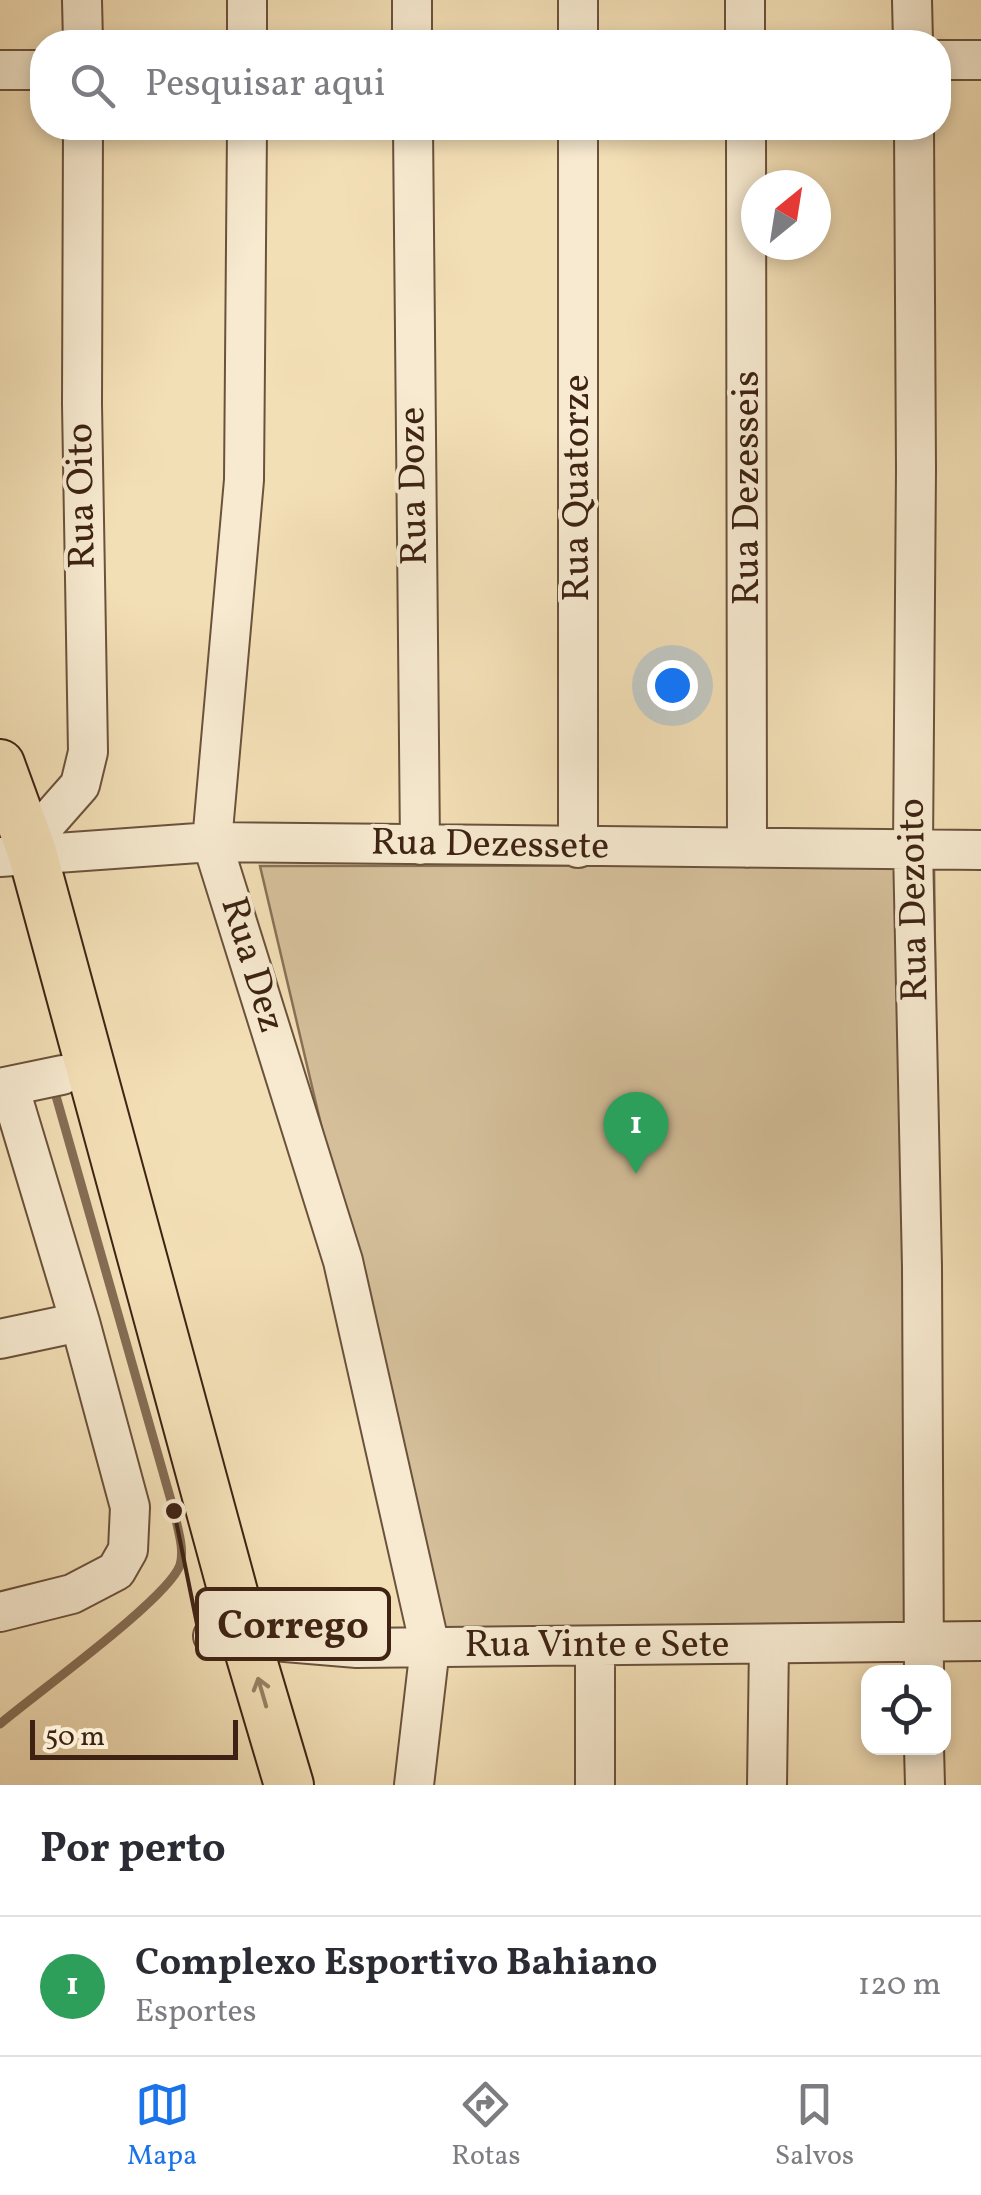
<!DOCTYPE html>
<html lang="pt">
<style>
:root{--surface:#fff;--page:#f7f7f7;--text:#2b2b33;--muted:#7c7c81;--line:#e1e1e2;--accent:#1a73e8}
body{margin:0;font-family:Vollkorn,serif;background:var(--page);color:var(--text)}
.controls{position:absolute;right:30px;bottom:30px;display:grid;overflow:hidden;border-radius:20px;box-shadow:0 5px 15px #0003}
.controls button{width:90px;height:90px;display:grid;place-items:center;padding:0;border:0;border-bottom:2px solid var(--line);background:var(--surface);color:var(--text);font:50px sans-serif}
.compass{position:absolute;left:741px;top:170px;width:90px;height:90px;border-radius:50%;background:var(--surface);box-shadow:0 5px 15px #0003;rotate:30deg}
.scale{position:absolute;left:30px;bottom:25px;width:208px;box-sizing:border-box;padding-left:10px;border:5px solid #3e2314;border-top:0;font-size:28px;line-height:35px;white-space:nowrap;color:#3e2314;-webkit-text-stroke:8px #f7ead0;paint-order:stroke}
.you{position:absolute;left:672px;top:685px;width:35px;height:35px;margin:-25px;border:8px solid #fff;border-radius:50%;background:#1a73e8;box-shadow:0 0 0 15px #1a73e833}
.badge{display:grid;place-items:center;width:65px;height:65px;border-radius:50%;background:var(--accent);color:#fff;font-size:32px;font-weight:700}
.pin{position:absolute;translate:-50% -82px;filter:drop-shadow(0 2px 5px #0008)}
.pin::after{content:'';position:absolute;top:52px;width:35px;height:30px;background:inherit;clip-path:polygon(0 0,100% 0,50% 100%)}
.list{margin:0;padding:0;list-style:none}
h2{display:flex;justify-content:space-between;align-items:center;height:130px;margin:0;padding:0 40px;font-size:42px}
h2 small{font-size:32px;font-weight:400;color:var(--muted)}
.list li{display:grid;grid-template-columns:65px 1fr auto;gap:30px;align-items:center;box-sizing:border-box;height:140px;padding:0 40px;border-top:2px solid var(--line)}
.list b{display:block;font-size:38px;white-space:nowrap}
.list p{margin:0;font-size:32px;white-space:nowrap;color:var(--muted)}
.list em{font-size:32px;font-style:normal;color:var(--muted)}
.icon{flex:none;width:55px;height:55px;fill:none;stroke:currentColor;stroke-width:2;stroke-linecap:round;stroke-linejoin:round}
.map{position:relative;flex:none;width:981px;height:1785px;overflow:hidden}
.search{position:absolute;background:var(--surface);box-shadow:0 5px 15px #0003;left:30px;right:30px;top:30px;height:110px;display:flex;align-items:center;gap:25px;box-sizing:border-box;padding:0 35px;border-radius:40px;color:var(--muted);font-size:38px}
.sheet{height:270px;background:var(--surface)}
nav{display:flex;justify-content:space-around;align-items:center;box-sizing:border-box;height:140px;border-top:2px solid var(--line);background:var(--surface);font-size:28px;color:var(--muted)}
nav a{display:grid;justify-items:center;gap:5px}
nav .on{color:var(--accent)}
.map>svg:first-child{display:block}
.green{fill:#d4bf9a;stroke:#897157;stroke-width:2.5}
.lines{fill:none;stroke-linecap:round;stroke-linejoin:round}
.stream{stroke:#856d54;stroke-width:9}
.minor-casing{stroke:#6b523c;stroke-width:42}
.major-casing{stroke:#3e2314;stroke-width:52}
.minor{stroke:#f7ead0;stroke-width:38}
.major{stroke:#f3dfb6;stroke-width:48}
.oneway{stroke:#988165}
.labels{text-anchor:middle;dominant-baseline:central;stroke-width:8;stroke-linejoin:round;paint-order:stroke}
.street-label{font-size:38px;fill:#3e2314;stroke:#f7ead0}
.leader{fill:none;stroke:#3e2314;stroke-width:4}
.callout-dot{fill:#3e2314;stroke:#f7ead0;stroke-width:4}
.callout{fill:#f7ead0;stroke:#3e2314;stroke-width:4}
.callout-label{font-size:40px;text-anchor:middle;font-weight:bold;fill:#3e2314}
</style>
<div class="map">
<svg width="981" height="1785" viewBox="0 0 981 1785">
<rect width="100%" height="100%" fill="#f3dfb6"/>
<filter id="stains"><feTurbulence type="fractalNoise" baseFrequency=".002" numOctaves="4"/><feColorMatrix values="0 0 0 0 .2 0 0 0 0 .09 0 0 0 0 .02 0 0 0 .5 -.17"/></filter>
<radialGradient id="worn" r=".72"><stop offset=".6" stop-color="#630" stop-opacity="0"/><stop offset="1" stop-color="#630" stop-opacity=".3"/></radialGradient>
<!-- green -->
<path class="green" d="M934 865 943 1649 447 1659 260 866Z"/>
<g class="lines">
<!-- stream -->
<path class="stream" d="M0 1724C35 1694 168 1599 180 1565 185 1549 177 1527 174 1511L54 1089"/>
<!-- minor casing -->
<g class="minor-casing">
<path id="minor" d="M82 0 83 42
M247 0V42
M412 0V42
M578 0V42
M745 0V42
M912 0 913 42
M938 60H981
M0 70H42
M247 128 244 480 212 842 343 1261 430 1647 414 1785
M413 128 420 845
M746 128 747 848
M914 128 916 469 913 848 922 1267 924 1672
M28 844 80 785 88 752 82 404 83 128
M578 848V128
M0 857 212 842 981 850
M0 1088 62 1075
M0 1339 80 1322
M0 1612 72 1594 116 1571 128 1550 130 1507 80 1322 9 1086
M213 1636 357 1648 981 1641
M595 1646V1785
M924 1748 925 1785
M767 1785 769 1645"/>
</g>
<!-- major casing -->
<g class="major-casing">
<path id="major" d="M0 764 32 852 246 1640 289 1785"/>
</g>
<!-- minor -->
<use href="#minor" class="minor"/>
<!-- major -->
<use href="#major" class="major"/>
</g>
<!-- one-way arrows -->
<defs><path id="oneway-shaft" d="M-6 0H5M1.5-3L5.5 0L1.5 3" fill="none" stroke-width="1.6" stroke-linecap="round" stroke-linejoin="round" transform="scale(2.5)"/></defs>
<use class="oneway" href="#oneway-shaft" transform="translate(262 1692) rotate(-106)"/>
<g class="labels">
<!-- street labels -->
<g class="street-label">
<text transform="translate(415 486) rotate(-91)">Rua Doze</text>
<text transform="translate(578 488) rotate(-90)">Rua Quatorze</text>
<text transform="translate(748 488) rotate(-90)">Rua Dezesseis</text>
<text transform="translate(83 496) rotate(-91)">Rua Oito</text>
<text transform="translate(490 846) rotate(1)">Rua Dezessete</text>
<text transform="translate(915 900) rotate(-91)">Rua Dezoito</text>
<text transform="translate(251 965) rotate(73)">Rua Dez</text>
<text x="597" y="1646">Rua Vinte e Sete</text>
</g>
</g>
<!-- callouts -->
<path class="leader" d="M174 1511L197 1624"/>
<circle class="callout-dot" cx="174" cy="1511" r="10"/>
<rect class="callout" x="197" y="1589" width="192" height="70" rx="10"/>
<g class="callout-label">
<text x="293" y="1638">Corrego</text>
</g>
<rect width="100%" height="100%" filter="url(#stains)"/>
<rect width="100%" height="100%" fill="url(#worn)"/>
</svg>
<div class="controls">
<button><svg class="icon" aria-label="locate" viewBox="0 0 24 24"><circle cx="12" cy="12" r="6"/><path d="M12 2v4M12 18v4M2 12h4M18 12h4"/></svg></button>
</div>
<svg class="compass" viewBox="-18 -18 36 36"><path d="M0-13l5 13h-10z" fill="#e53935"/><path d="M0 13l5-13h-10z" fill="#7c7c81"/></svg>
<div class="scale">50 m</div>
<div class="you"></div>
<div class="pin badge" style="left:636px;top:1174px;background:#2e9e5b">1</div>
<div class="search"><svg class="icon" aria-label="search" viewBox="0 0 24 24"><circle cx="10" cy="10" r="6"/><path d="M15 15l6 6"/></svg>Pesquisar aqui</div>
</div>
<section class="sheet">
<h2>Por perto<small></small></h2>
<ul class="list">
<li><span class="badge" style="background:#2e9e5b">1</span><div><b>Complexo Esportivo Bahiano</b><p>Esportes</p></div><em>120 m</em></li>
</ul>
</section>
<nav>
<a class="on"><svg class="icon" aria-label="map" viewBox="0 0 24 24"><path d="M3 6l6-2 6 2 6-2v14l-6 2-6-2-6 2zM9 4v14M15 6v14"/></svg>Mapa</a>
<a><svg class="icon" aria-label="directions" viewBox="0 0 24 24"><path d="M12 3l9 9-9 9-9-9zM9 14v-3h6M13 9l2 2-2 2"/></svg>Rotas</a>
<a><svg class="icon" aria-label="saved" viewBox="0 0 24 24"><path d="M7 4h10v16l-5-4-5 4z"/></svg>Salvos</a>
</nav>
